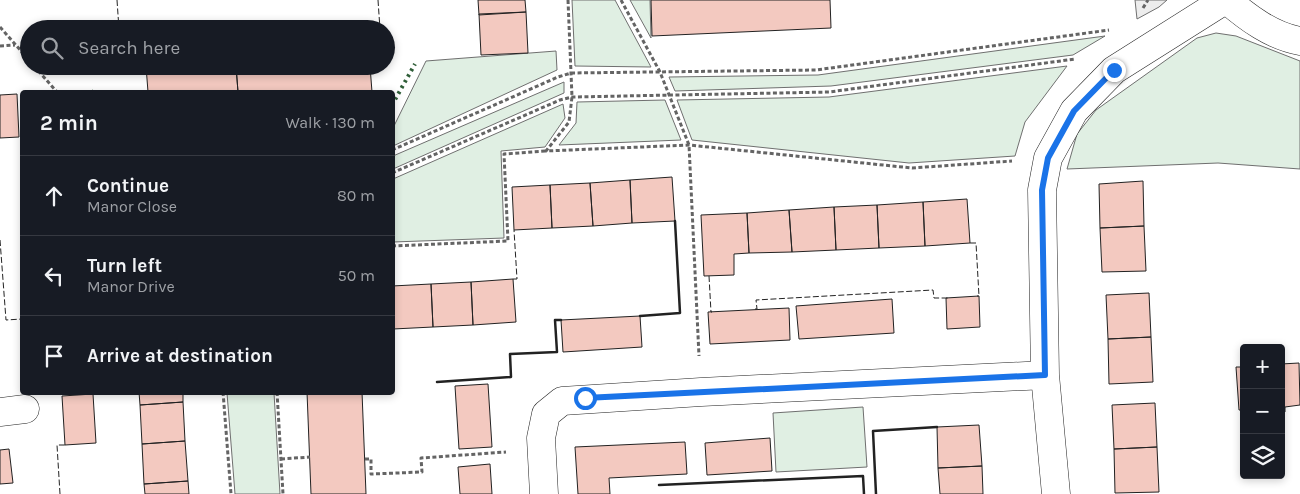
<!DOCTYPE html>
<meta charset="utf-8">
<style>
:root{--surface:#171b24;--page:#20242c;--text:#f1f3f6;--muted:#9ea1a6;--line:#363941}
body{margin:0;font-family:Karla,sans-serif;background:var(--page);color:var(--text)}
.controls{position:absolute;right:15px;bottom:15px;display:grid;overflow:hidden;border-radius:5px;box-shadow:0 2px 8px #0003}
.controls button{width:45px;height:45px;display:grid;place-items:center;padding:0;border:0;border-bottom:1px solid var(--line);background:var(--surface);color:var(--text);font:25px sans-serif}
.stop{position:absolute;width:15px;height:15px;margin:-11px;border:4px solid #1a73e8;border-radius:50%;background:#fff}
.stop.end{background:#1a73e8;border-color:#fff;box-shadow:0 1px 5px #0008}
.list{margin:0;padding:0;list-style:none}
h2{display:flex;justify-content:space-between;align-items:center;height:65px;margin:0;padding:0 20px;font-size:21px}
h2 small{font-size:16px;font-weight:400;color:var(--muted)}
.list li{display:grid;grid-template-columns:32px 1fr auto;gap:15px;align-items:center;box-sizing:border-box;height:80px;padding:0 20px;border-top:1px solid var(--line)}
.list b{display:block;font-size:19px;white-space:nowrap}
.list p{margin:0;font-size:16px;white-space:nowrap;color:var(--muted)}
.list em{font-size:16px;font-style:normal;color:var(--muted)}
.icon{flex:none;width:28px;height:28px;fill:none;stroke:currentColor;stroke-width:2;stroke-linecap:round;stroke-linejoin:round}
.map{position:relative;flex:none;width:1300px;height:494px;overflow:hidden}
.search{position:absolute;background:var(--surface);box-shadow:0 2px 8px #0003;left:20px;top:20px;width:375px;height:55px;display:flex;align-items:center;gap:12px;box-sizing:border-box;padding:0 18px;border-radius:28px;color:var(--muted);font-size:19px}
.panel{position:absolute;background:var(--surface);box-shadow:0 2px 8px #0003;left:20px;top:90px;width:375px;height:305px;border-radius:5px}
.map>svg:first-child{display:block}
.green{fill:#e0efe3;stroke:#6f6f6f}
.parking{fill:#ededed;stroke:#6f6f6f}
.building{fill:#f3c9c0;stroke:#222}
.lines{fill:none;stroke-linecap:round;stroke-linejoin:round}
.minor-casing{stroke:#222;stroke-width:29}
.path{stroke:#646464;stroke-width:3;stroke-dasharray:4 2.5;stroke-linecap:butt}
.minor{stroke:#fff;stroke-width:28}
.hedge{stroke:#2f5e38;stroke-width:4;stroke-dasharray:2.5 4;stroke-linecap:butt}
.fence{stroke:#222;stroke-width:1;stroke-dasharray:6 2.5;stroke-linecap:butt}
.wall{stroke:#222;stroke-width:2.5}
.route{stroke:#1a73e8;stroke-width:6}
</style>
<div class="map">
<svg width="1300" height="494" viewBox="0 0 1300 494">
<rect width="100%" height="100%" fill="#fff"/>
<!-- green -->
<path class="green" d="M572 0H615L651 67 575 66Z
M630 0H650L651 38Z
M1216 33 1236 36 1300 61V169L1218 163 1067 169 1077 134 1096 110 1197 38Z
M1105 36 1073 55 831 86 675 91 669 77 818 75Z
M556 51 557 70 393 146V128L426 61Z
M1067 66 1025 122 1015 156 909 163 692 140 677 100 829 97Z
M564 82V93L393 169V156Z
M665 100 681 140 559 145 576 123 577 102Z
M563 104 565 118 545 147 501 151 504 238 393 242V179Z
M227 393H274L280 494H235Z
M863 407 867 467 776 472 773 413Z"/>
<!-- parking -->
<path class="parking" d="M1135 0H1167L1159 7 1137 19Z"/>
<!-- building -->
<path class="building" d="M478 0H525L526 12 479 15Z
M651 0H830L831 28 652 36Z
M526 12 528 53 481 55 479 14Z
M146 66H236L238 92H148Z
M236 66H370L372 92H238Z
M17 94 19 137 0 138V95Z
M672 177 675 221 632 223 630 180Z
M630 180 632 223 593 226 590 183Z
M1143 181 1144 226 1100 228 1099 184Z
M590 183 593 226 552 228 550 185Z
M550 185 552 228 514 230 512 187Z
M967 199 970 243 925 246 923 202Z
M923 202 925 246 879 248 877 205Z
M877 205 879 248 836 250 834 207Z
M834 207 836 250 792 252 789 210Z
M789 210 792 252 749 253 747 213Z
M747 213 749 253 734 254V275L704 276 701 215Z
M1144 226 1146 271 1102 272 1100 228Z
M513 279 516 322 473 325 471 282Z
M471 282 473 325 433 327 431 284Z
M431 284 433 327 393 329 392 286Z
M1149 293 1151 337 1108 339 1106 295Z
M979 296 980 327 947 329 946 298Z
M892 299 894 333 799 339 796 306Z
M789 308 790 340 710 344 708 312Z
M640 316 642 347 563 352 561 320Z
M1151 337 1153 382 1109 384 1108 339Z
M1299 363 1300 405 1285 407V412H1281V364Z
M1236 367H1244V410H1239Z
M488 384 492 447 459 449 455 386Z
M139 392H183V402L140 405Z
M307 392H362L366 494H311Z
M93 394 96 443 65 445 62 396Z
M183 402 185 441 142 444 140 405Z
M1155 403 1157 447 1114 449 1112 405Z
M979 425 982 466 938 468 937 427Z
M770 438 772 471 707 475 705 443Z
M185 441 188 481 144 484 142 444Z
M685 442 687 474 609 478 610 494H578L575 447Z
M1157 447 1159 492 1115 493 1114 449Z
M9 449 13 483 0 484V450Z
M490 464 492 494H460L458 467Z
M982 466 983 494H940L938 468Z
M188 481 189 494H145L144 484Z"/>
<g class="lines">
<!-- minor casing -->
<g class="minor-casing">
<path id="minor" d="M1227 0C1248 18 1272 36 1300 41
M0 412 25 409
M544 494 541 438 546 414 562 401 701 392 1045 375
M1056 494 1045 375 1042 190 1048 158 1074 111 1114 70 1225 0"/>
</g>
<!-- path -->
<path class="path" d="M568 0 572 97 569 122 546 151 689 145 912 168 1012 161
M621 0 660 72 689 145 699 356
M1143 8 1148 0
M0 27 29 60
M0 46 15 45
M34 66 57 92
M392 150 558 77 571 73 816 70 1109 30
M392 173 560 100 572 97 829 92 1075 59
M392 246 508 241 504 154 546 151
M223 392 231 494
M277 392 283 494
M281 459 310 457
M365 459H371V474L422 472 421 458 506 452"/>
<!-- minor -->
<use href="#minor" class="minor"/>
<!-- hedge -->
<path class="hedge" d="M91 91 92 92
M392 105 415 64"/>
<!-- fence -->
<path class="fence" d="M117 0 119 29
M378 0 380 29
M122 66V69L146 68
M0 240 6 320 22 319
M970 243H976L979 296H977
M709 276 711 312H712
M513 279H517L514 230
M755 309H757L756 300 933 290 934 298H949
M60 494 57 445H65"/>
<!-- wall -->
<path class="wall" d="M640 316 680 313 675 221
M437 382 511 377 510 354 557 352 555 320H561
M659 485 863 476 864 494
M876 494 873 431 937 427"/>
</g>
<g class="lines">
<!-- route -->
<path class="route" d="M585 398 1045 375 1042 190 1048 158 1074 111 1114 70"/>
</g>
</svg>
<div class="controls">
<button>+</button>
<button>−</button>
<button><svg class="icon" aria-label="layers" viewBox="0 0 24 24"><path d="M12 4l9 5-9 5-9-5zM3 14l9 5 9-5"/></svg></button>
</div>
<div class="stop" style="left:585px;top:398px"></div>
<div class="stop end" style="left:1114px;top:70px"></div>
<div class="search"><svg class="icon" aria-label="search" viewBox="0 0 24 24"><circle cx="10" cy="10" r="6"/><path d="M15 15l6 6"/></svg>Search here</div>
<section class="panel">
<h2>2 min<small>Walk · 130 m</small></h2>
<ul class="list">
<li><svg class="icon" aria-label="ahead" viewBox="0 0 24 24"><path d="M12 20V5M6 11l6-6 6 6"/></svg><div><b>Continue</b><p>Manor Close</p></div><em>80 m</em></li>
<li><svg class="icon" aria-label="left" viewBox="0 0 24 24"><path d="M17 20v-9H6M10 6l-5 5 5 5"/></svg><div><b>Turn left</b><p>Manor Drive</p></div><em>50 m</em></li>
<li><svg class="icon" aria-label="arrive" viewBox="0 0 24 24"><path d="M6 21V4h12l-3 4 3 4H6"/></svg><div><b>Arrive at destination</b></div></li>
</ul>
</section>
</div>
